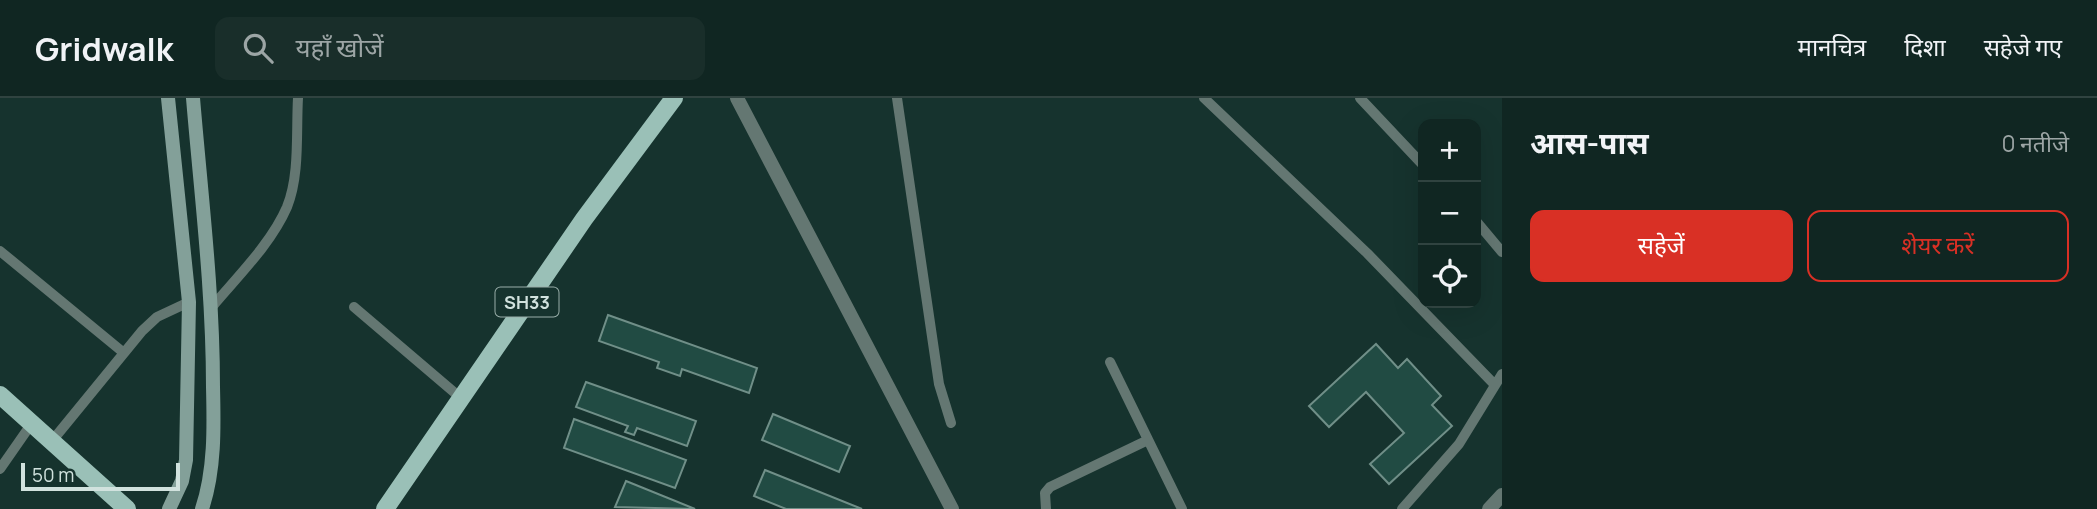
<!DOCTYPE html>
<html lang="hi">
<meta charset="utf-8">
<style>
:root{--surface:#102622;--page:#192e2a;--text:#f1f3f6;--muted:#9ca5a5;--line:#304340;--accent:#d93025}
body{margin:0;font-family:Manrope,"Noto Sans Devanagari",sans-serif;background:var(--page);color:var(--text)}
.controls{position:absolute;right:21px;top:21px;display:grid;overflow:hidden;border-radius:14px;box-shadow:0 7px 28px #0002}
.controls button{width:63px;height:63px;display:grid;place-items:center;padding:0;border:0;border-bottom:2px solid var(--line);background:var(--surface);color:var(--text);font:35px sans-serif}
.scale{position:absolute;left:21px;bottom:18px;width:159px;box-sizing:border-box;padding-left:7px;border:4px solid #d1e2de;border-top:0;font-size:19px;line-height:24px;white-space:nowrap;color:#d1e2de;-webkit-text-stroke:5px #16332e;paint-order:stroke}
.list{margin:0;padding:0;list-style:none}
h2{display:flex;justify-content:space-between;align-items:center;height:91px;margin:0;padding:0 28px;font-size:30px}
h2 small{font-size:23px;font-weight:400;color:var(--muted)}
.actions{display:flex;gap:14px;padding:21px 28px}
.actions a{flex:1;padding:16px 0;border:2px solid var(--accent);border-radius:14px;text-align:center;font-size:24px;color:var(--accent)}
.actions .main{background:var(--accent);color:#fff}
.icon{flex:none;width:38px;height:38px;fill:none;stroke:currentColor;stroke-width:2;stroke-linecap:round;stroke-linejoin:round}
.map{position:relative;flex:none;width:1502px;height:411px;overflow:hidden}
header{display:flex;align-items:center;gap:42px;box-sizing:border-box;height:98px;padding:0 35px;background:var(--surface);border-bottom:2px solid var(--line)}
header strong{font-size:33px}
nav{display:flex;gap:38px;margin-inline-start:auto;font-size:24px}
.search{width:490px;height:63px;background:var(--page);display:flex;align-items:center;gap:18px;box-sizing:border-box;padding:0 24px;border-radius:14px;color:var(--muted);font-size:26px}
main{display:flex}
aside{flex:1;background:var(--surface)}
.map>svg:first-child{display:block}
.building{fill:#214b43;stroke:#708f88;stroke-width:2}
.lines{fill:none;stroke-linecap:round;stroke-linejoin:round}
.lane{stroke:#647772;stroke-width:10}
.street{stroke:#647772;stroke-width:14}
.secondary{stroke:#83a099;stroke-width:14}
.primary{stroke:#9ac0b7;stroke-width:18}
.labels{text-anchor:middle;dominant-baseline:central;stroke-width:5;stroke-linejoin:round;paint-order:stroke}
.shield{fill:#16332e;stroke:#99aea9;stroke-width:2}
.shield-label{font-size:18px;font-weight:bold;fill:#d1e2de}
</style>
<header>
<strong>Gridwalk</strong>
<div class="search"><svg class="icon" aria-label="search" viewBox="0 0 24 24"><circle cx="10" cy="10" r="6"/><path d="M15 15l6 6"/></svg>यहाँ खोजें</div>
<nav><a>मानचित्र</a><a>दिशा</a><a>सहेजे गए</a></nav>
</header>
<main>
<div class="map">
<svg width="1502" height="411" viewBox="0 0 1502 411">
<rect width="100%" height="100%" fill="#16332e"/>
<!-- building -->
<path class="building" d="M608 217 757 270 749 295 682 271 680 278 657 270 659 264 599 243Z
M1376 246 1398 270 1407 261 1441 298 1432 307 1452 328 1389 386 1370 366 1404 335 1366 294 1329 329 1309 308Z
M586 284 696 323 687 348 637 330 634 337 625 334 628 328 576 309Z
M773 316 850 348 839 374 762 342Z
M574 321 686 362 675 390 564 350Z
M765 372 862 411H786L754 398Z
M626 383 695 411 615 409Z"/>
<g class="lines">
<!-- lane -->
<path class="lane" d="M897 0 939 286 951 325
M1204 0 1367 155 1495 287
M1360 0 1423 67
M1476 123 1502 154
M0 153 124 255
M212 209C237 179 271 146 287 109 300 77 296 34 298 0
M354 209 462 301
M1110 264 1182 411
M52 343 142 233 157 219 189 204
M0 371 32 325
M1046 411 1045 395 1050 389 1148 342
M1402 411 1459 346 1502 276"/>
<!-- street -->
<path class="street" d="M737 0 952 411
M1489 411 1502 397"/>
<!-- secondary -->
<path class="secondary" d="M168 0 189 204 186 362 182 383 169 411
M193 0C201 96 213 192 213 289 214 329 215 372 202 411"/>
<!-- primary -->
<path class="primary" d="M0 297 127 411
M385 411 584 121 674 0"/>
</g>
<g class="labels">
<!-- shield labels -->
<rect class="shield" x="495.5" y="189.5" width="63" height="29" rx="5"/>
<g class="shield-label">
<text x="527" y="204">SH33</text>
</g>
</g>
</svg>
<div class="controls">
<button>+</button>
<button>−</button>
<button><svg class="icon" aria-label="locate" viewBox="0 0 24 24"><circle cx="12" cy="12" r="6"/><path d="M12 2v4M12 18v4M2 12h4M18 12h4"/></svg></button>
</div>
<div class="scale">50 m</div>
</div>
<aside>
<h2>आस-पास<small>0 नतीजे</small></h2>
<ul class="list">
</ul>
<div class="actions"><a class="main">सहेजें</a><a>शेयर करें</a></div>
</aside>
</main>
